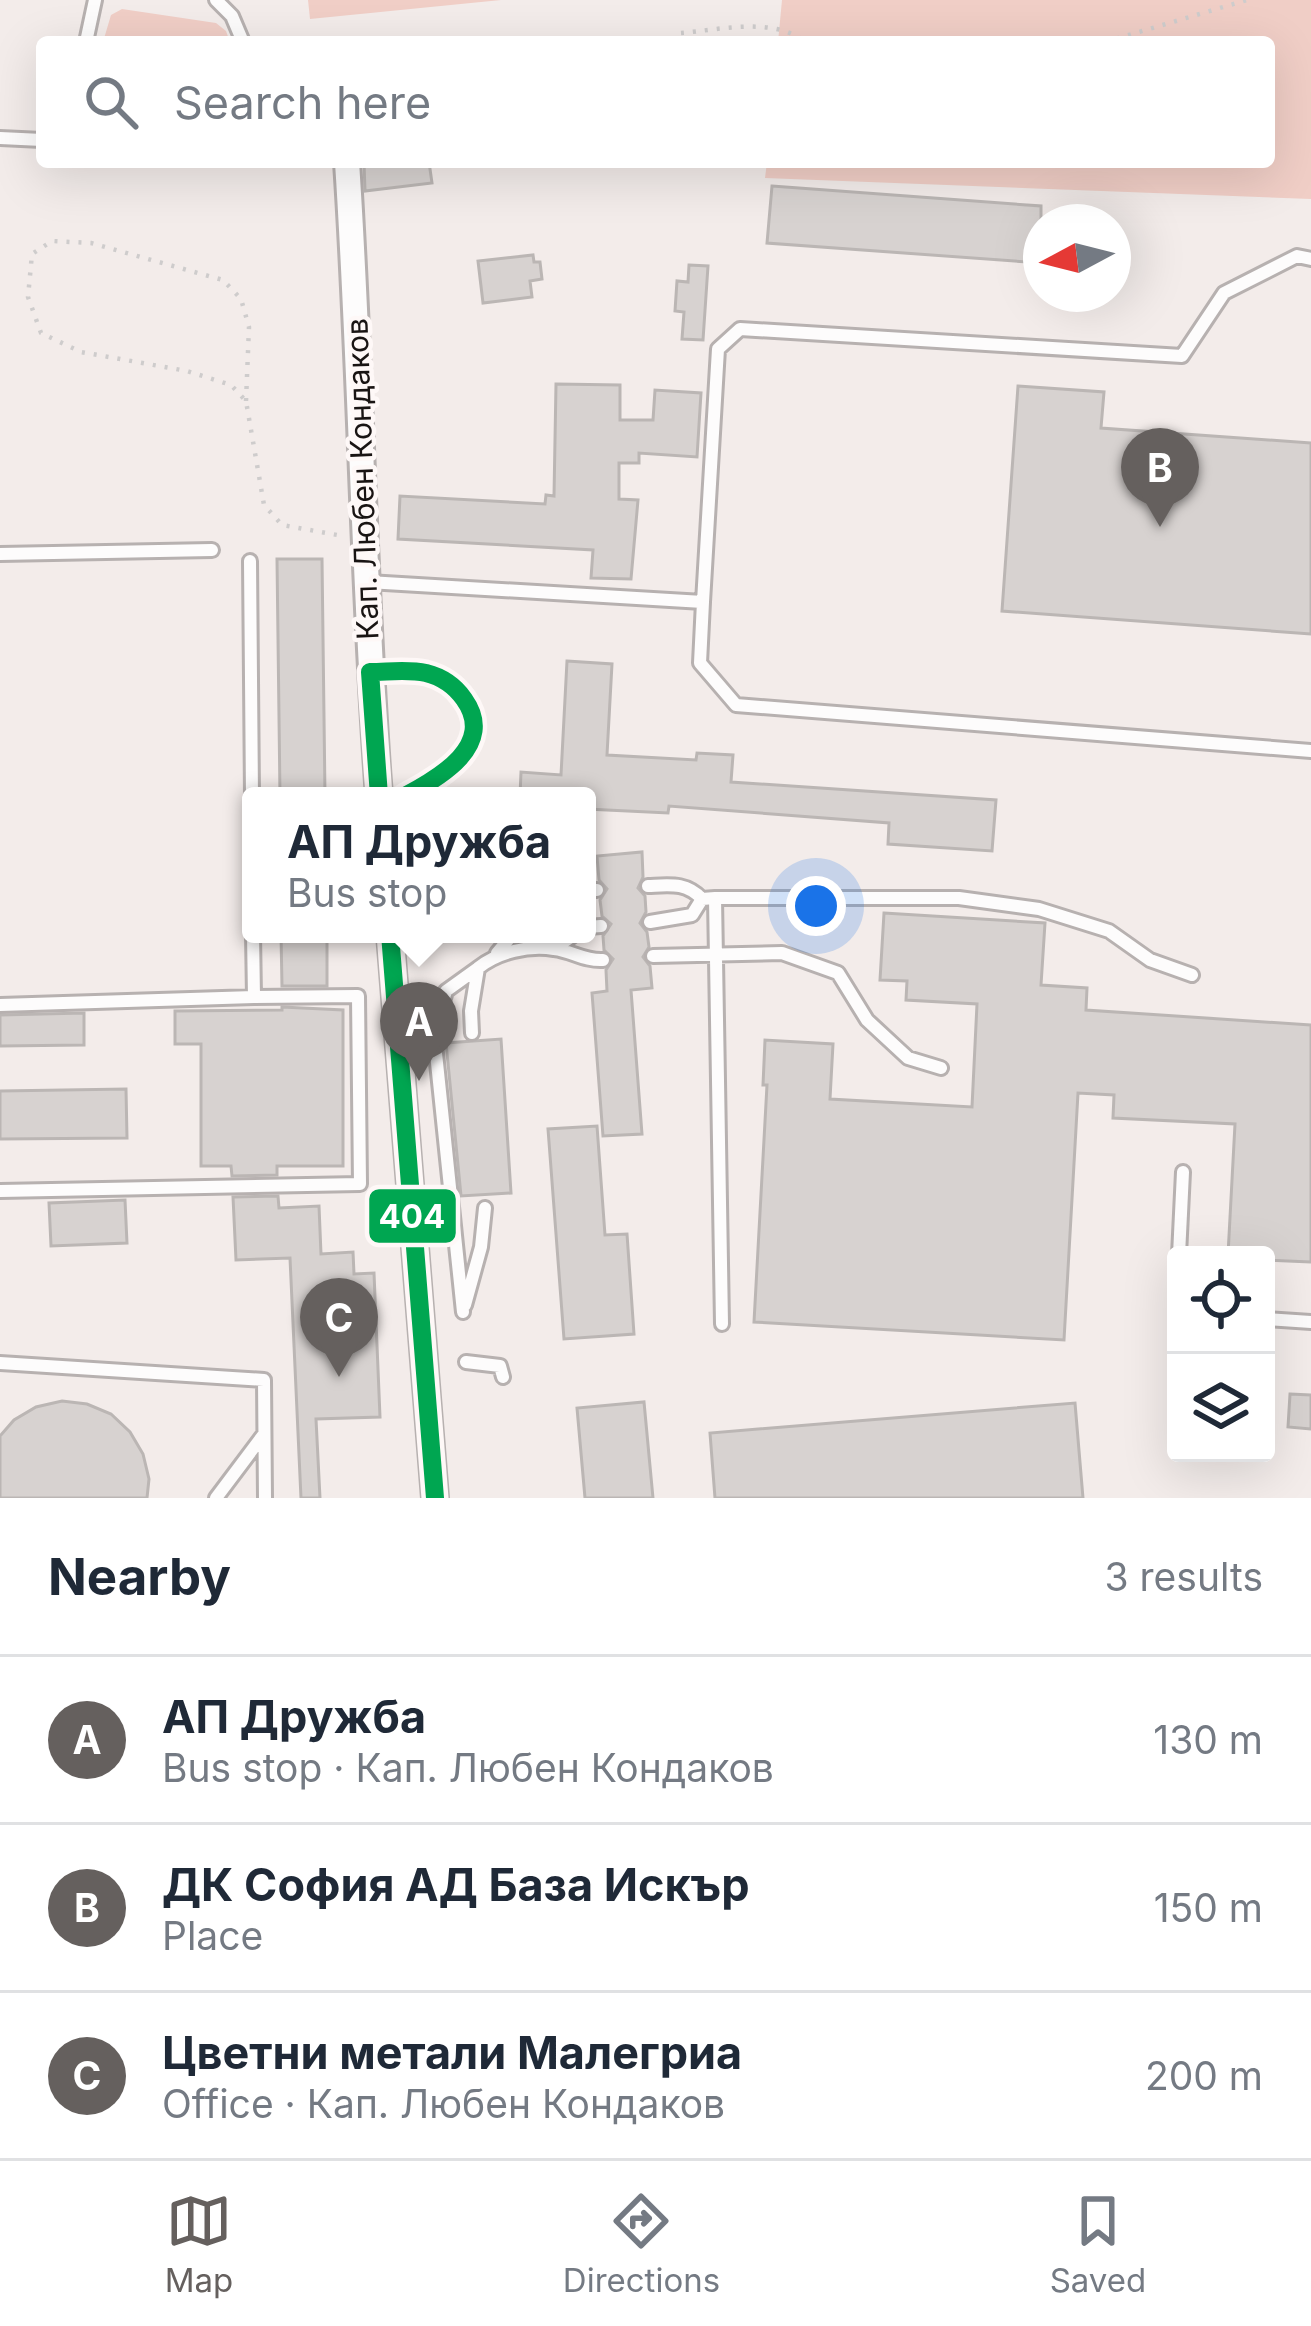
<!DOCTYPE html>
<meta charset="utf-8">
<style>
:root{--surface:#fff;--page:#f2f2f3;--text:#1f2937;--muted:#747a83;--line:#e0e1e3;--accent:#65605e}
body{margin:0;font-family:Inter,sans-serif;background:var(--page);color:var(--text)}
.controls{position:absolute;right:36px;bottom:36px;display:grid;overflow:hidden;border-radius:12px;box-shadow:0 12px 48px #0002}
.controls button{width:108px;height:108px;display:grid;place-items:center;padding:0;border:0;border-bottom:3px solid var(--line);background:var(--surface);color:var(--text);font:60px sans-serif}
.compass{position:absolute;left:1023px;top:204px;width:108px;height:108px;border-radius:50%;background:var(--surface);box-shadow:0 12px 48px #0002;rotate:263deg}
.you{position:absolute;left:816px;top:906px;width:42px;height:42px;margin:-30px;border:9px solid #fff;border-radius:50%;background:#1a73e8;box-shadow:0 0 0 18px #1a73e833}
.badge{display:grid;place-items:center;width:78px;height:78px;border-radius:50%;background:var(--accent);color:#fff;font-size:39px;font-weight:700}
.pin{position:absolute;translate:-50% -99px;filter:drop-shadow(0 3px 6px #0008)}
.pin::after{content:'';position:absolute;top:63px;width:42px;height:36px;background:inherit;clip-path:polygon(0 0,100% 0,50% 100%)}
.popup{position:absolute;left:242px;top:787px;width:354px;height:156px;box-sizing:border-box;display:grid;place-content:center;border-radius:12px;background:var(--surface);filter:drop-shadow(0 3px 9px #0005);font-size:39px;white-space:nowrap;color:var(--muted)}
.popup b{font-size:45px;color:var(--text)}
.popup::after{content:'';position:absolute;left:50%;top:100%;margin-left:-24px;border:24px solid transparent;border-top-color:var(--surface)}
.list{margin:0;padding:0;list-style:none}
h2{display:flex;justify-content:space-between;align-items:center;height:156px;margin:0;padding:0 48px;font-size:51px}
h2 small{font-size:39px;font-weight:400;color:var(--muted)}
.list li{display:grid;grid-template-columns:78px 1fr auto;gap:36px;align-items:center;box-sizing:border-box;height:168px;padding:0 48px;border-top:3px solid var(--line)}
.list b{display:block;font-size:45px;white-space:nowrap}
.list p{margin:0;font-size:39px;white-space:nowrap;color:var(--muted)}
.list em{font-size:39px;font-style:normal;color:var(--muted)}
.icon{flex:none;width:66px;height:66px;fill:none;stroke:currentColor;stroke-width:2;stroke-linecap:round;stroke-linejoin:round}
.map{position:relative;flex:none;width:1311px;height:1498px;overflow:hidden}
.search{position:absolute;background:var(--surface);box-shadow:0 12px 48px #0002;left:36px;right:36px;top:36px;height:132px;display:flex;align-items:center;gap:30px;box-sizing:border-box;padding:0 42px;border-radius:12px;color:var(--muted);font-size:45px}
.sheet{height:660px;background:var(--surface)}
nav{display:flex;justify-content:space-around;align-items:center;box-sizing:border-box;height:168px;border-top:3px solid var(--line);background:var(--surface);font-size:33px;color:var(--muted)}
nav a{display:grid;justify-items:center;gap:6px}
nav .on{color:var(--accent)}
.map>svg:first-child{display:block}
.green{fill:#f0cec6}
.building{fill:#d7d2d0;stroke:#bbb6b4;stroke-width:3}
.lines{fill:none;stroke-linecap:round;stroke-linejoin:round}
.lane-casing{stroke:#b7b1b0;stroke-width:18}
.street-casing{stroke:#b7b1b0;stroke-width:30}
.path{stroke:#cecccc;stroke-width:4.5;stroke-dasharray:3 9;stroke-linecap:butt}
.lane{stroke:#fdfcfc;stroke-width:12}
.street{stroke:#fdfcfc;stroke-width:24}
.bus-1-casing{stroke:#fef8f7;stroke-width:27}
.bus-1{stroke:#00a651;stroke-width:18}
.labels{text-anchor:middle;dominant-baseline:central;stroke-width:9;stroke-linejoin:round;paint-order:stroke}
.street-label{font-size:30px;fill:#191413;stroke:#fef8f7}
.line-badge{stroke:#fef8f7;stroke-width:4.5}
.badge-label{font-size:33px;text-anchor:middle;font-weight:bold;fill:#fff}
</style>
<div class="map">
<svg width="1311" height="1498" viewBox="0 0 1311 1498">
<rect width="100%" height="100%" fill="#f3ecea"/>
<!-- green -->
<path class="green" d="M308 0H501L310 19Z
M782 0H1311V199L765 178 767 162H1269V42H778Z
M122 9 216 23 226 31 230 42H103L111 15Z"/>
<!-- building -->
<path class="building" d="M429 162 432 183 365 191 364 163Z
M772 186 1041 206V263L767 243Z
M533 255 534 262H540L542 279 530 281 532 297 483 303 478 261Z
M689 265 708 266 703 340 682 339 684 312 675 311 677 281 688 282Z
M556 384 620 385V420H653L655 390 701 393 697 457 639 453V463H619V499L638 500 631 579 591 578 593 550 398 539 400 496 545 504 546 495 554 496Z
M1018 386 1104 392 1101 428 1311 443V634L1002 611Z
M277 559H322L325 796H280Z
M567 661 612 664 607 755 696 760 697 753 733 755 731 782 996 800 992 851 888 844 889 823 669 806 668 813 587 809V796H520L521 772 561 775Z
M642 852 643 877 638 888 645 896 646 912 640 923 647 932 649 947 643 957 650 966 652 988 631 990 642 1134 603 1136 592 993 607 991 606 970 613 959 604 950 603 936 611 924 602 916 600 900 607 889 599 880 597 856Z
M884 913 1045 923 1041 985 1087 988 1086 1010 1311 1025V1262L1266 1260V1255H1228L1235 1124 1113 1118 1114 1095 1078 1093 1064 1340 754 1322 767 1085H763L765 1040 833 1044 830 1099 972 1107 977 1004 906 1000 907 981 880 980Z
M281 934H327V986H282Z
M282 1007 343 1010V1166H277V1175L232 1176 231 1166H201V1044H175V1011L282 1010Z
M84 1013V1045L0 1046V1015Z
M501 1039 511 1193 461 1196 446 1043Z
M126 1089 127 1138 0 1139V1091Z
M597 1126 605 1235 627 1234 634 1334 564 1339 548 1129Z
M278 1196 279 1208 319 1206 321 1254 353 1252 354 1274 374 1273 380 1417 316 1419 320 1498H301L290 1258 236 1260 233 1197Z
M125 1200 127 1243 51 1246 49 1203Z
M1290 1394 1311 1395V1429L1288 1427Z
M62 1401 87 1404 111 1414 130 1432 143 1454 149 1479 147 1498H0V1436L14 1420 36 1407Z
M644 1402 653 1498H585L577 1408Z
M1075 1403 1083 1498H715L710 1433Z"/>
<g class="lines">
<!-- lane casing -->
<g class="lane-casing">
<path id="lane" d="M216 0 232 16 243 42
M86 42 95 0
M0 138 42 140
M0 554 212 550
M250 561 252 796
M368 582 703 602 700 663 736 705 1311 751
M703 602 718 349 740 329 1182 356 1224 293 1297 256 1311 259
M370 672C387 673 409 669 426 673 465 682 491 726 460 759 446 775 423 786 405 796
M648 886C670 885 686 882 702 899L715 898
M587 890H597
M650 922 692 915 702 899
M587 927 601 926
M555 948 575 934
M497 953 513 934
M653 956 782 953 838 973 867 1020 908 1058 941 1068
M0 1005 254 997 253 934
M472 1033 471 1011 478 968C498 952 528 945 554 949 572 951 584 961 603 960
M0 1191 360 1184 358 996 254 997
M1179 1255 1183 1172
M465 1305 481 1247 485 1208
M463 1312 434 1034 446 991 478 968
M1266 1319 1311 1322
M722 1324 715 898H959L1039 909 1109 931 1150 960 1192 975
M466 1362 500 1366 503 1377
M0 1363 264 1380 265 1498
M216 1498 264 1434"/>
</g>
<!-- street casing -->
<g class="street-casing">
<path id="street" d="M347 162C361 373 363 585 379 796
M390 934 435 1498"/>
</g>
<!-- path -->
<path class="path" d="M681 33C719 30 773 16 805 42
M1105 42 1247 0
M246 401 249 327 241 299 223 280 91 243 52 241 32 254 28 297 41 333 81 352 187 371 231 385 246 401 264 505 282 525 343 536"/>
<!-- lane -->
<use href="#lane" class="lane"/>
<!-- street -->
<use href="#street" class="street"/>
<!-- bus-1 casing -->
<g class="bus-1-casing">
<path id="bus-1" d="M379 796 370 672C388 672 408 669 426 673 442 677 455 686 464 699 497 745 439 778 405 796
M390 934 435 1498"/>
</g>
<!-- bus-1 -->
<use href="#bus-1" class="bus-1"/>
</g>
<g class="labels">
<!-- street labels -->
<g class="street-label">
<text transform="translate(362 479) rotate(-92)">Кап. Любен Кондаков</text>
</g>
</g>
<rect class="line-badge" x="367" y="1187" width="91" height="58" rx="12" fill="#00a651"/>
<g class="badge-label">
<text x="412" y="1228">404</text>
</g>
</svg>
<div class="controls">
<button><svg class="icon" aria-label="locate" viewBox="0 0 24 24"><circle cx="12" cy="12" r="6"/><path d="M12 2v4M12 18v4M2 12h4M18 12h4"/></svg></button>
<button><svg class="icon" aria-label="layers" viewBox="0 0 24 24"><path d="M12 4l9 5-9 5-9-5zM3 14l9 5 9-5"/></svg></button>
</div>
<svg class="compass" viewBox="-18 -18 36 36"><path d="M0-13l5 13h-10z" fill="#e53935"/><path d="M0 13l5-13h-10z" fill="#747a83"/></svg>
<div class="you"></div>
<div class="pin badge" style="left:419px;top:1081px">A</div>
<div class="popup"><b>АП Дружба</b>Bus stop</div>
<div class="pin badge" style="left:1160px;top:527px">B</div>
<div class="pin badge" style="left:339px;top:1377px">C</div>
<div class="search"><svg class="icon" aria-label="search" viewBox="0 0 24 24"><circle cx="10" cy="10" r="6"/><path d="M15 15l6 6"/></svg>Search here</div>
</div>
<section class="sheet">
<h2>Nearby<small>3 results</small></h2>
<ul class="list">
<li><span class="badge">A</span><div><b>АП Дружба</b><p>Bus stop · Кап. Любен Кондаков</p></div><em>130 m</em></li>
<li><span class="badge">B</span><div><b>ДК София АД База Искър</b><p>Place</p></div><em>150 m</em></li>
<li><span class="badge">C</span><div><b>Цветни метали Малегриа</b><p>Office · Кап. Любен Кондаков</p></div><em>200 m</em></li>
</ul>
</section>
<nav>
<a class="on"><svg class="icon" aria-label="map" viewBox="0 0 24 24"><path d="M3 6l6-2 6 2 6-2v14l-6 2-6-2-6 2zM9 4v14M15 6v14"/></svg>Map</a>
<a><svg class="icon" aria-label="directions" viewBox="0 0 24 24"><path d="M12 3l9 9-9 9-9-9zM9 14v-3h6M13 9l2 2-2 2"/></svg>Directions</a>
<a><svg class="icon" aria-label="saved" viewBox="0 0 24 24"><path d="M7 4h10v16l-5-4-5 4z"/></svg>Saved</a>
</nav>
